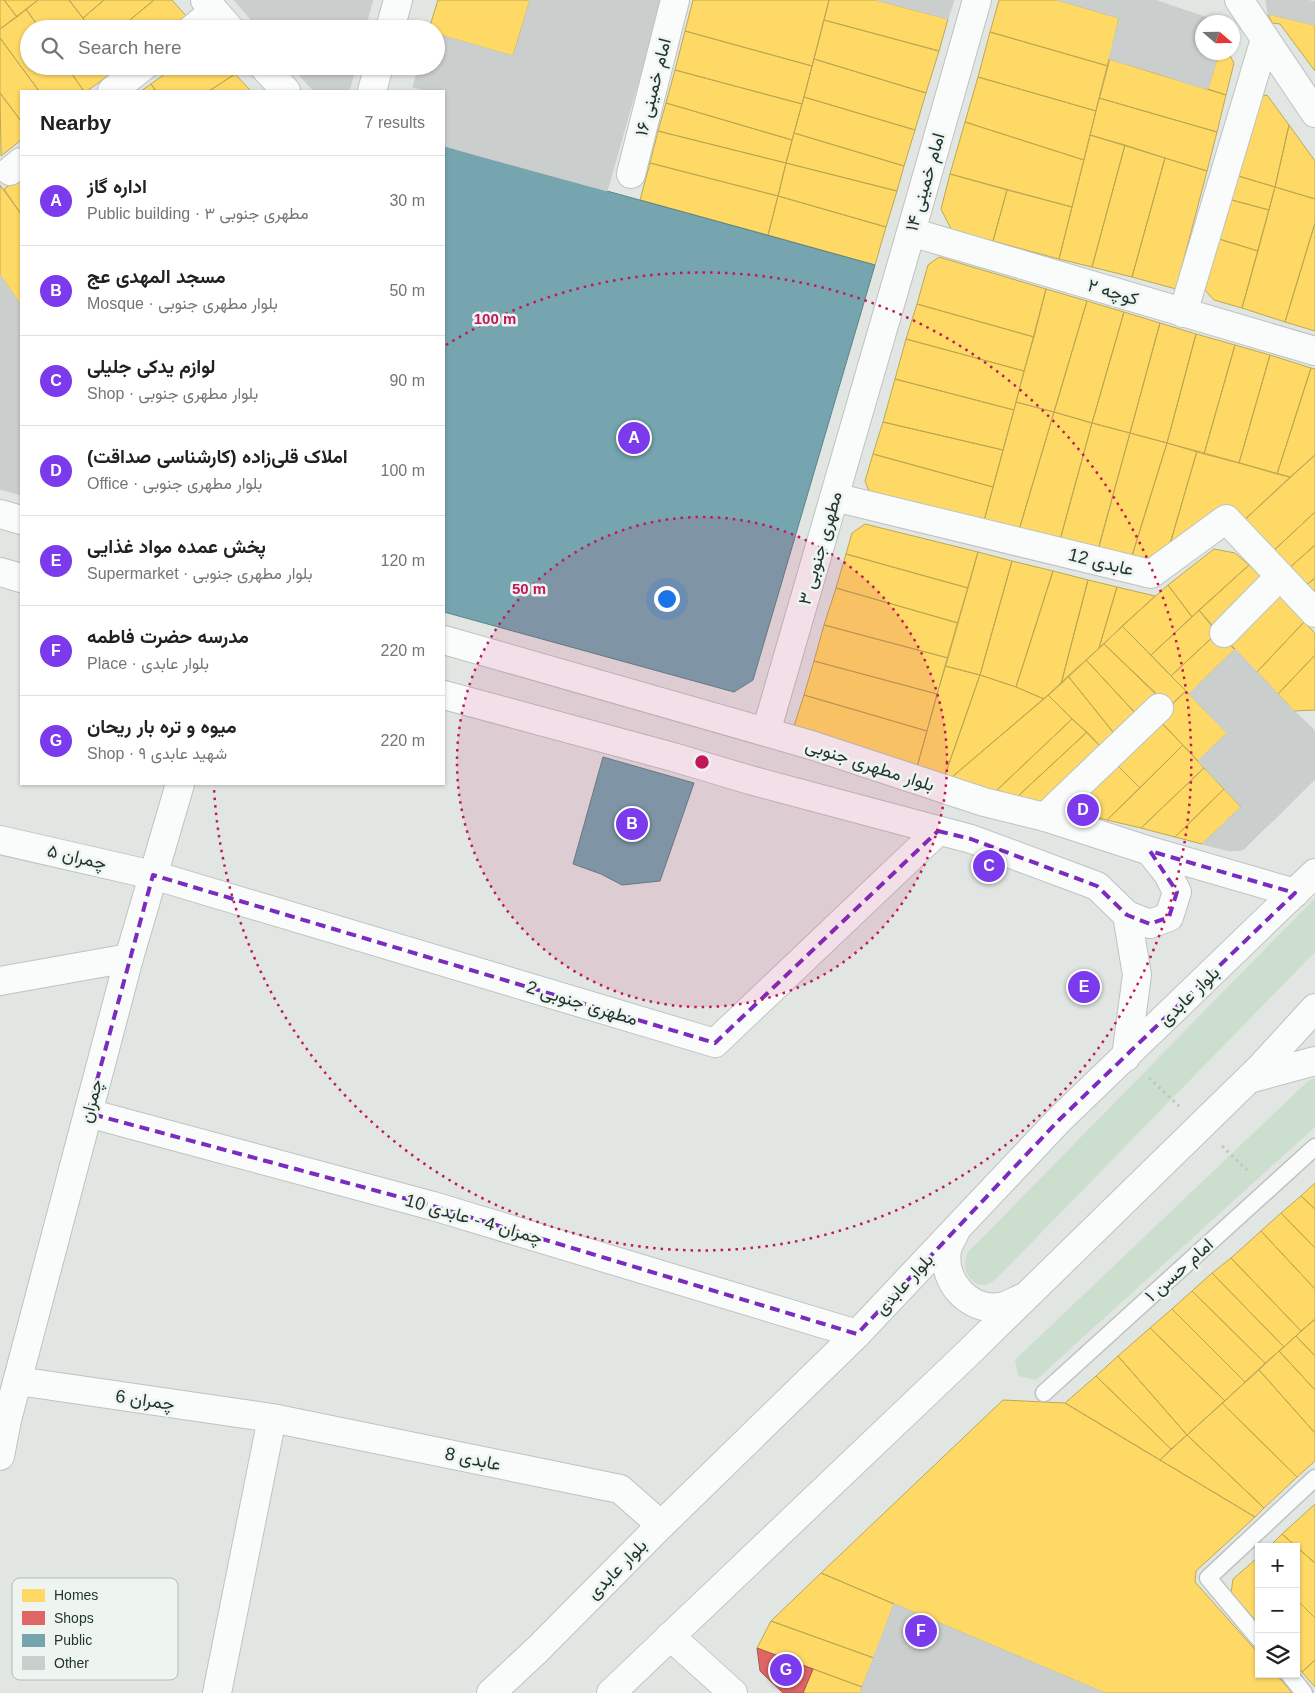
<!DOCTYPE html>
<meta charset="utf-8">
<style>
:root{--surface:#fff;--page:#f2f2f2;--text:#202124;--muted:#757577;--line:#e0e0e0;--accent:#7c3aed}
body{margin:0;font-family:Arial,Vazirmatn,sans-serif;background:var(--page);color:var(--text)}
.controls{position:absolute;right:15px;bottom:15px;display:grid;overflow:hidden;border-radius:0px;box-shadow:0 1px 4px #0004}
.controls button{width:45px;height:45px;display:grid;place-items:center;padding:0;border:0;border-bottom:1px solid var(--line);background:var(--surface);color:var(--text);font:25px sans-serif}
.compass{position:absolute;left:1195px;top:15px;width:45px;height:45px;border-radius:50%;background:var(--surface);box-shadow:0 1px 4px #0004;rotate:110deg}
.you{position:absolute;left:666px;top:598px;width:18px;height:18px;margin:-12px;border:4px solid #fff;border-radius:50%;background:#1a73e8;box-shadow:0 0 0 8px #1a73e833}
.badge{display:grid;place-items:center;width:32px;height:32px;border-radius:50%;background:var(--accent);color:#fff;font-size:16px;font-weight:700}
.pin{position:absolute;translate:-50% -50%;border:2px solid #fff;box-shadow:0 1px 5px #0006}
.list{margin:0;padding:0;list-style:none}
h2{display:flex;justify-content:space-between;align-items:center;height:65px;margin:0;padding:0 20px;font-size:21px}
h2 small{font-size:16px;font-weight:400;color:var(--muted)}
.list li{display:grid;grid-template-columns:32px 1fr auto;gap:15px;align-items:center;box-sizing:border-box;height:90px;padding:0 20px;border-top:1px solid var(--line)}
.list b{display:block;font-size:19px;white-space:nowrap}
.list p{margin:0;font-size:16px;white-space:nowrap;color:var(--muted)}
.list em{font-size:16px;font-style:normal;color:var(--muted)}
.icon{flex:none;width:28px;height:28px;fill:none;stroke:currentColor;stroke-width:2;stroke-linecap:round;stroke-linejoin:round}
.map{position:relative;flex:none;width:1315px;height:1693px;overflow:hidden}
.search{position:absolute;background:var(--surface);box-shadow:0 1px 4px #0004;left:20px;top:20px;width:425px;height:55px;display:flex;align-items:center;gap:12px;box-sizing:border-box;padding:0 18px;border-radius:28px;color:var(--muted);font-size:19px}
.panel{position:absolute;background:var(--surface);box-shadow:0 1px 4px #0004;left:20px;top:90px;width:425px;height:695px;border-radius:0px}
.map>svg:first-child{display:block}
.green{fill:#ccdece}
.homes{fill:#ffd966;stroke:#bda855}
.shops{fill:#e06666;stroke:#a75855}
.public{fill:#76a5af;stroke:#5d8488}
.building{fill:#cacecc;stroke:#cacfcc}
.lines{fill:none;stroke-linecap:round;stroke-linejoin:round}
.lane-casing{stroke:#bec3c0;stroke-width:19}
.street-casing{stroke:#bec3c0;stroke-width:30}
.secondary-casing{stroke:#bdc3c0;stroke-width:30}
.path{stroke:#bfc6c3;stroke-width:3;stroke-dasharray:2.5 4;stroke-linecap:butt}
.lane{stroke:#fafbfb;stroke-width:16}
.street{stroke:#fafbfb;stroke-width:28}
.secondary{stroke:#fafbfb;stroke-width:28}
.marked{fill:none;stroke:#7b2cbf;stroke-width:4;stroke-dasharray:10 6;stroke-linejoin:round}
.ring{fill:none;stroke:#c2185b;stroke-width:2.5;stroke-dasharray:2.5 5}
.labels{text-anchor:middle;dominant-baseline:central;stroke-width:5;stroke-linejoin:round;paint-order:stroke}
.street-label{font-size:18px;fill:#22362e;stroke:#eef5f1}
.key{fill:#eef5f1;stroke:#b1bcb6;stroke-width:1}
.key-label{font-size:14px;fill:#22362e}
.centre{fill:#c2185b;stroke:#eef5f1;stroke-width:2.5}
.ring-label{font-size:15px;text-anchor:middle;font-weight:bold;fill:#c2185b;stroke:#eef5f1;stroke-width:5;stroke-linejoin:round;paint-order:stroke}
</style>
<div class="map">
<svg width="1315" height="1693" viewBox="0 0 1315 1693">
<rect width="100%" height="100%" fill="#e1e6e3"/>
<!-- green -->
<path class="green" d="M1315 898V952L996 1279C993 1281 989 1284 985 1285 968 1286 960 1265 968 1252 971 1248 976 1244 980 1240Z
M1315 1078V1127L1036 1380 1018 1376 1015 1360 1308 1081Z"/>
<!-- homes -->
<path class="homes" d="M0 0H4L17 17 0 29Z
M4 0H38L17 17Z
M38 0H69L91 29H40L26 9Z
M69 0H104L83 18Z
M104 0H154L119 29H91L83 18Z
M154 0H172L187 17 171 29H119Z
M438 0H530L513 56 436 34V29H429Z
M693 0H829L812 66 685 31Z
M829 0H876L948 19 939 51 824 20Z
M999 0H1057L1119 18 1108 66 990 32Z
M26 9 40 29H29V66H66L84 91H39L0 38V29Z
M1268 14 1315 25V71L1280 24 1272 23Z
M824 20 939 51 926 93 814 59Z
M685 31 812 66 802 104 675 70Z
M990 32 1108 66 1096 111 978 77Z
M0 38 39 91H21V121L0 93Z
M1219 52H1228L1234 63 1226 95 1208 89Z
M814 59 926 93 915 130 804 97Z
M1109 59 1226 95 1217 132 1099 98Z
M66 66H120V67L87 91H84Z
M176 66H228L235 74 209 91H156L151 84Z
M675 70 802 104 792 140 666 103Z
M235 74 251 91H209Z
M978 77 1096 111 1084 160 965 122Z
M151 84 156 91H141Z
M0 93 21 121V140L1 156Z
M1267 95 1289 125 1275 187 1235 175 1255 97Z
M804 97 915 130 904 166 794 133Z
M1099 98 1217 132 1207 171 1090 135Z
M666 103 792 140 786 163 658 131Z
M965 122 1084 160 1072 207 950 174Z
M1289 125 1315 161V199L1275 187Z
M658 131 786 163 778 196 650 163Z
M794 133 904 166 897 191 786 163Z
M1090 135 1125 145 1092 267 1059 259Z
M1125 145 1165 158 1132 277 1092 267Z
M1165 158 1207 171 1176 289 1132 277Z
M650 163 778 196 768 235 640 200Z
M786 163 897 191 886 227 778 196Z
M950 174 1007 190 993 241 952 231 941 209Z
M1235 175 1275 187 1269 210 1228 199Z
M21 177V214L4 189Z
M0 185 21 214V305L0 275Z
M1275 187 1315 199V223L1285 322 1242 308Z
M1007 190 1072 207 1059 259 993 241Z
M778 196 886 227 875 265 768 235Z
M1228 199 1269 210 1258 251 1219 239Z
M1315 223V331L1285 322Z
M1219 239 1258 251 1242 308 1214 300 1205 290Z
M939 257 1046 289 1034 337 917 304 928 265Z
M1046 289 1087 301 1054 412 1016 402Z
M1087 301 1124 312 1092 423 1054 412Z
M917 304 1034 337 1024 371 906 339Z
M1124 312 1160 323 1130 433 1092 423Z
M1160 323 1196 334 1167 443 1130 433Z
M1196 334 1235 345 1204 454 1167 443Z
M906 339 1024 371 1014 410 895 379Z
M1235 345 1270 355 1239 463 1204 454Z
M1270 355 1311 368 1277 474 1239 463Z
M1311 368 1315 369V455L1290 477 1277 474Z
M895 379 1014 410 1003 450 883 422Z
M1016 402 1054 412 1019 530 984 521Z
M1054 412 1092 423 1060 540 1019 530Z
M883 422 1003 450 993 487 873 454Z
M1092 423 1130 433 1098 550 1060 540Z
M1130 433 1167 443 1131 559 1098 550Z
M1167 443 1197 451 1170 544 1145 563 1131 559Z
M1197 451 1290 477 1240 524 1170 544Z
M873 454 993 487 984 521 869 491 865 481Z
M1315 455V512L1270 554 1240 524Z
M1315 512V545L1287 570 1270 554Z
M865 524 978 552 968 588 846 554 852 533Z
M1315 545V578L1304 587 1287 570Z
M1214 549 1235 553 1249 565 1192 617 1168 585Z
M978 552 1012 561 980 675 945 666Z
M846 554 968 588 958 623 836 588Z
M1012 561 1053 571 1016 687 980 675Z
M1249 565 1263 579 1214 629 1199 610Z
M1053 571 1088 580 1061 684 1044 699 1016 687Z
M1315 578V597L1304 587Z
M1088 580 1117 587 1099 648 1061 684Z
M1168 585 1192 617 1151 655 1122 626Z
M1117 587 1155 596 1099 648Z
M836 588 958 623 948 658 824 625Z
M1277 593 1304 622 1257 672 1226 641Z
M1199 610 1218 632 1171 676 1151 655Z
M1304 622 1315 633V655L1278 694 1257 672Z
M824 625 948 658 937 694 814 661Z
M1122 626 1186 691 1169 707 1104 644Z
M1218 632 1235 649 1189 694 1171 676Z
M1104 644 1160 697 1139 717 1086 660Z
M1315 655V710L1294 711 1278 694Z
M1086 660 1139 717 1117 737 1068 676Z
M814 661 937 694 927 731 804 695Z
M945 666 980 675 945 775 917 767Z
M980 675 1016 687 1044 699 952 777 945 775Z
M1068 676 1117 737 1104 750 1048 695Z
M1186 691 1227 733 1198 761 1157 718Z
M804 695 927 731 917 767 793 729Z
M1048 695 1072 719 996 791 952 777Z
M1157 718 1183 745 1140 788 1113 761Z
M1072 719 1087 732 1017 797 996 791Z
M1087 732 1104 750 1045 806 1017 797Z
M1183 745 1204 768 1141 828 1107 820Z
M1113 761 1140 788 1107 820 1064 809Z
M1204 768 1224 789 1175 837 1141 828Z
M1224 789 1241 807 1202 844 1175 837Z
M1315 1183V1209L1301 1196Z
M1301 1196 1315 1209V1248L1281 1213Z
M1281 1213 1315 1248V1289L1261 1231Z
M1261 1231 1315 1289V1319L1301 1331 1231 1258Z
M1231 1258 1301 1331 1284 1347 1212 1273Z
M1212 1273 1284 1347 1265 1363 1192 1291Z
M1192 1291 1265 1363 1245 1382 1172 1309Z
M1172 1309 1245 1382 1225 1401 1150 1328Z
M1314 1320 1315 1321V1356L1296 1336Z
M1150 1328 1225 1401 1187 1435 1118 1356Z
M1296 1336 1315 1356V1390L1279 1351Z
M1279 1351 1315 1390V1433L1259 1370Z
M1118 1356 1187 1435 1171 1449 1096 1376Z
M1259 1370 1315 1433V1461L1297 1477 1222 1403Z
M1096 1376 1171 1449 1160 1460 1065 1403Z
M1003 1400 1065 1403 1255 1517 1196 1571 1195 1582 1259 1654V1674H1276L1292 1693H1105L821 1573Z
M1222 1403 1297 1477 1264 1508 1187 1435Z
M1187 1435 1264 1508 1255 1517 1160 1460Z
M1315 1504V1563L1282 1534Z
M1282 1534 1315 1563V1618L1296 1599V1547H1269Z
M1256 1559 1259 1562V1624L1231 1593 1233 1579Z
M821 1573 894 1604 874 1658 771 1621Z
M1296 1599 1315 1618V1660L1302 1672 1296 1666Z
M771 1621 874 1658 862 1687 757 1648Z
M1315 1660V1687L1302 1672Z
M813 1669 862 1687 860 1693H803Z"/>
<!-- shops -->
<path class="shops" d="M757 1648 813 1669 803 1693H783L760 1671Z"/>
<!-- public -->
<path class="public" d="M444 146 875 265 753 680 734 692 444 612Z
M603 757 694 783 660 881 622 885 601 874 573 864Z"/>
<!-- building -->
<path class="building" d="M234 0H318L312 29H259Z
M318 0H345L371 6 365 29H312Z
M345 0H373L371 6Z
M530 0H556L654 28 643 66 521 31Z
M556 0H662L654 28Z
M876 0H902L900 6Z
M902 0H954L948 19 900 6Z
M1057 0H1091L1089 9Z
M1091 0H1124L1119 18 1089 9Z
M1124 0H1155L1178 8 1160 74 1109 59Z
M1266 0H1307L1315 2V25L1268 14Z
M1178 8 1208 18 1207 22H1202V38L1189 84 1160 74Z
M521 31 643 66 632 103 509 70Z
M436 34 513 56 496 112 444 96V91H427L413 87 419 66H436Z
M1202 38V52H1219L1208 89 1189 84Z
M292 66H303L300 76Z
M303 66H356L349 91H314L300 76Z
M509 70 632 103 619 149 496 112Z
M444 96 496 112 483 157 444 146Z
M496 112 619 149 607 191 483 157Z
M0 275 21 305V495L0 489Z
M1235 649 1294 711 1248 755 1189 694Z
M1294 711 1313 729 1300 741 1315 754V779L1289 751 1266 774 1248 755Z
M1313 729 1315 732V754L1300 741Z
M1227 733 1293 801 1276 818 1249 789 1237 802 1198 761Z
M1289 751 1315 779 1293 801 1266 774Z
M1249 789 1276 818 1263 830 1237 802Z
M1241 807 1263 830 1243 850 1230 851 1202 844Z
M894 1604 1105 1693H860Z"/>
<g class="lines">
<!-- lane casing -->
<g class="lane-casing">
<path id="lane" d="M1044 1393 1315 1147
M1259 1639 1208 1578 1315 1478
M1289 1674 1304 1693"/>
</g>
<!-- street casing -->
<g class="street-casing">
<path id="street" d="M205 0 230 29
M1239 0 1315 113
M192 29 214 11
M263 66 286 91
M112 91 144 66
M10 171 21 162
M631 174 675 0
M911 232 1315 351
M1183 313 1265 39
M834 497 1151 574 1226 519 1315 613
M1224 633 1280 576
M766 732 911 232 977 0
M1045 817 1159 708
M0 840 153 875 715 1043 938 831
M0 981 129 958
M88 1113 433 1206 857 1334
M18 1381 272 1418 620 1489 661 1525
M670 1636 733 1693
M217 1693 272 1418"/>
</g>
<!-- secondary casing -->
<g class="secondary-casing">
<path id="secondary" d="M390 29 398 0
M372 91 379 66
M0 514 21 520
M0 572 21 578
M444 640 811 745 984 802 1045 817 1150 851 1295 893
M444 695 673 757 750 780 971 839 1097 886 1127 915 1137 975 1126 1057
M1127 915 1150 924 1169 917 1177 892 1168 874 1150 851
M1249 1079 1315 1061
M955 1232C953 1238 948 1244 947 1250 942 1281 968 1311 1000 1307 1007 1306 1015 1301 1022 1298
M0 1456 7 1420 129 958 180 784
M491 1693 538 1649 661 1525 857 1334 1059 1120 1315 873
M611 1693 964 1357 1261 1067 1315 1008"/>
</g>
<!-- path -->
<path class="path" d="M1149 1078 1179 1106
M1222 1146 1250 1173"/>
<!-- lane -->
<use href="#lane" class="lane"/>
<!-- street -->
<use href="#street" class="street"/>
<!-- secondary -->
<use href="#secondary" class="secondary"/>
</g>
<!-- marked area -->
<path class="marked" d="M938 831 971 839 1097 886 1127 915 1150 924 1169 917 1177 892 1150 851 1295 893 1059 1120 857 1334 433 1206 88 1113 153 875 715 1043Z"/>
<!-- distance rings -->
<circle cx="702" cy="762" r="245" fill="#c2185b" fill-opacity=".12"/>
<g class="ring">
<circle cx="702" cy="762" r="245"/>
<path d="M446 345A489 489 0 1 1 214 788"/>
</g>
<g class="labels">
<!-- street labels -->
<g class="street-label">
<text transform="translate(653 87) rotate(-76)">امام خمینی ۱۶</text>
<text transform="translate(925 182) rotate(-74)">امام خمینی ۱۴</text>
<text transform="translate(1113 292) rotate(17)">کوچه ۲</text>
<text transform="translate(820 548) rotate(-74)">مطهری جنوبی ۳</text>
<text transform="translate(1101 562) rotate(14)">عابدی 12</text>
<text transform="translate(870 765) rotate(18)">بلوار مطهری جنوبی</text>
<text transform="translate(77 857) rotate(13)">چمران ۵</text>
<text transform="translate(1189 996) rotate(-44)">بلوار عابدی</text>
<text transform="translate(582 1003) rotate(17)">مطهری جنوبی 2</text>
<text transform="translate(91 1101) rotate(-75)">چمران</text>
<text transform="translate(474 1219) rotate(16)">چمران 4 - عابدی 10</text>
<text transform="translate(1179 1270) rotate(-42)">امام حسن ۱</text>
<text transform="translate(904 1284) rotate(-47)">بلوار عابدی</text>
<text transform="translate(145 1400) rotate(8)">چمران 6</text>
<text transform="translate(473 1459) rotate(12)">عابدی 8</text>
<text transform="translate(617 1569) rotate(-45)">بلوار عابدی</text>
</g>
</g>
<!-- legend -->
<rect x="12" y="1578" width="166" height="102" rx="8" class="key"/>
<rect x="22" y="1589" width="23" height="13" fill="#ffd966"/>
<rect x="22" y="1611" width="23" height="14" fill="#e06666"/>
<rect x="22" y="1634" width="23" height="13" fill="#76a5af"/>
<rect x="22" y="1656" width="23" height="14" fill="#cacecc"/>
<g class="key-label">
<text x="54" y="1600">Homes</text>
<text x="54" y="1623">Shops</text>
<text x="54" y="1645">Public</text>
<text x="54" y="1668">Other</text>
</g>
<circle cx="702" cy="762" r="8" class="centre"/>
<g class="ring-label">
<text x="495" y="324">100 m</text>
<text x="529" y="594">50 m</text>
</g>
</svg>
<div class="controls">
<button>+</button>
<button>−</button>
<button><svg class="icon" aria-label="layers" viewBox="0 0 24 24"><path d="M12 4l9 5-9 5-9-5zM3 14l9 5 9-5"/></svg></button>
</div>
<svg class="compass" viewBox="-18 -18 36 36"><path d="M0-13l5 13h-10z" fill="#e53935"/><path d="M0 13l5-13h-10z" fill="#757577"/></svg>
<div class="you"></div>
<div class="pin badge" style="left:634px;top:438px">A</div>
<div class="pin badge" style="left:632px;top:824px">B</div>
<div class="pin badge" style="left:989px;top:866px">C</div>
<div class="pin badge" style="left:1083px;top:810px">D</div>
<div class="pin badge" style="left:1084px;top:987px">E</div>
<div class="pin badge" style="left:921px;top:1631px">F</div>
<div class="pin badge" style="left:786px;top:1670px">G</div>
<div class="search"><svg class="icon" aria-label="search" viewBox="0 0 24 24"><circle cx="10" cy="10" r="6"/><path d="M15 15l6 6"/></svg>Search here</div>
<section class="panel">
<h2>Nearby<small>7 results</small></h2>
<ul class="list">
<li><span class="badge">A</span><div><b>اداره گاز</b><p>Public building · مطهری جنوبی ۳</p></div><em>30 m</em></li>
<li><span class="badge">B</span><div><b>مسجد المهدی عج</b><p>Mosque · بلوار مطهری جنوبی</p></div><em>50 m</em></li>
<li><span class="badge">C</span><div><b>لوازم یدکی جلیلی</b><p>Shop · بلوار مطهری جنوبی</p></div><em>90 m</em></li>
<li><span class="badge">D</span><div><b>املاک قلی‌زاده (کارشناسی صداقت)</b><p>Office · بلوار مطهری جنوبی</p></div><em>100 m</em></li>
<li><span class="badge">E</span><div><b>پخش عمده مواد غذایی</b><p>Supermarket · بلوار مطهری جنوبی</p></div><em>120 m</em></li>
<li><span class="badge">F</span><div><b>مدرسه حضرت فاطمه</b><p>Place · بلوار عابدی</p></div><em>220 m</em></li>
<li><span class="badge">G</span><div><b>میوه و تره بار ریحان</b><p>Shop · شهید عابدی ۹</p></div><em>220 m</em></li>
</ul>
</section>
</div>
